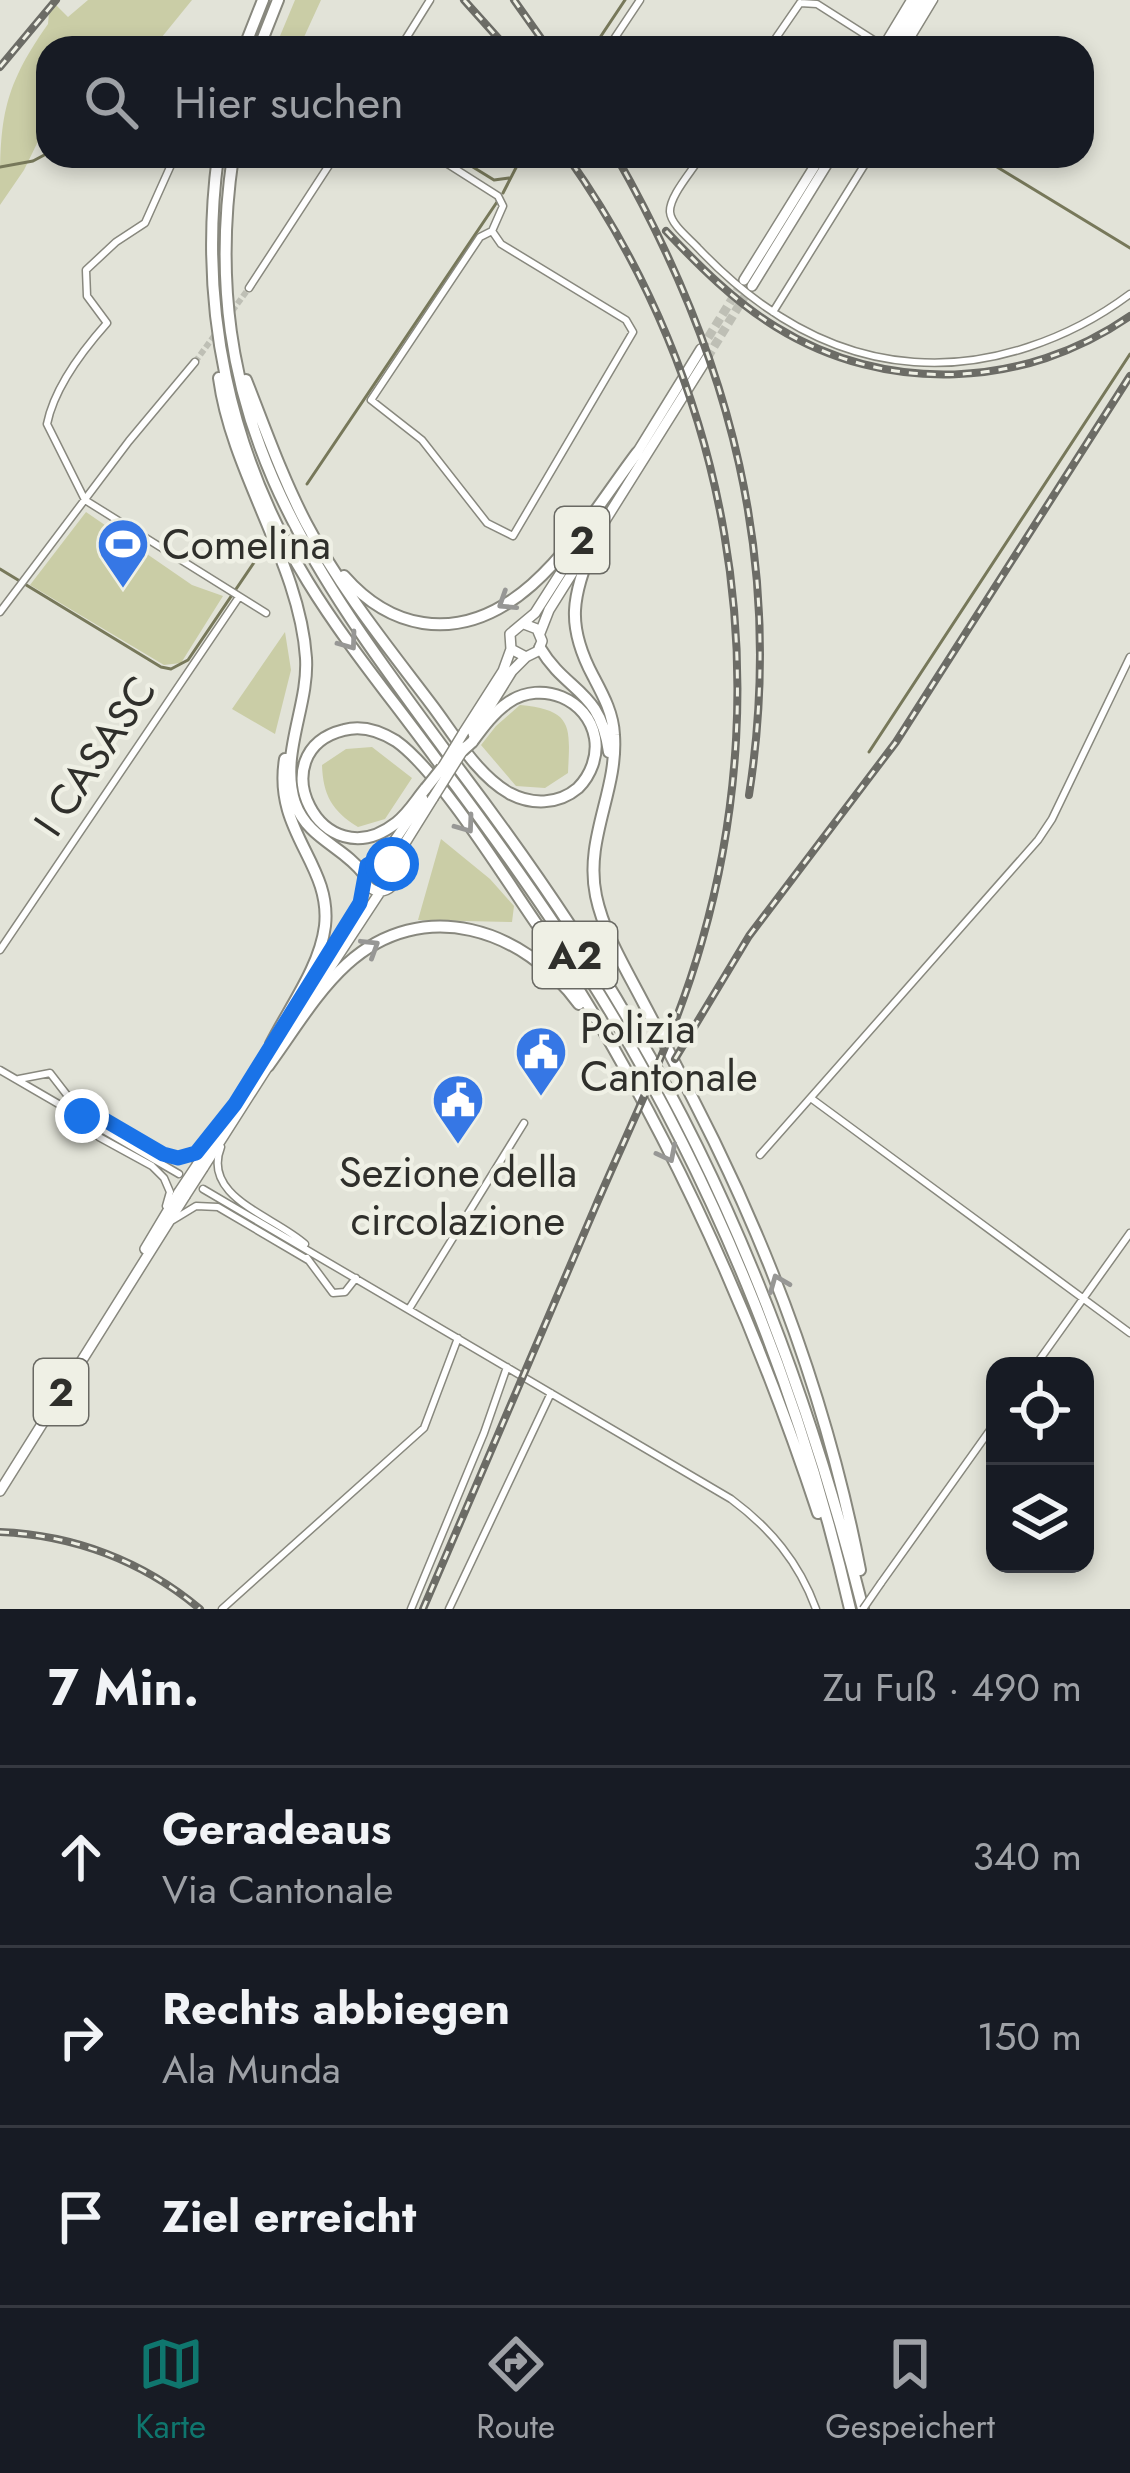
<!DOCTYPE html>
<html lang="de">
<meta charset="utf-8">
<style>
:root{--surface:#171b24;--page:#242831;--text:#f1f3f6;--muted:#9ea1a6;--line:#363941;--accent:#0f766e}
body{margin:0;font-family:Jost,sans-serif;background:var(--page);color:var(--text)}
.controls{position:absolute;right:36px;bottom:36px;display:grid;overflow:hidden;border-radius:24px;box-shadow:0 6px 18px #0003}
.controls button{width:108px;height:108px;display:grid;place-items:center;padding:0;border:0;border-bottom:3px solid var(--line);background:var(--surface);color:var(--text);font:60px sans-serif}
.stop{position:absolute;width:36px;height:36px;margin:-27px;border:9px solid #1a73e8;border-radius:50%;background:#fff}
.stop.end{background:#1a73e8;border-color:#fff;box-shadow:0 3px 12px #0008}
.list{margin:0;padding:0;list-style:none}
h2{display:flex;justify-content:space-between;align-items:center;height:156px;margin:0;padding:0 48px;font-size:51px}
h2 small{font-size:39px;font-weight:400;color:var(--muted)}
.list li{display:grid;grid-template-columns:78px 1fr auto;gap:36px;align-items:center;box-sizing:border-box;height:180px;padding:0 48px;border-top:3px solid var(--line)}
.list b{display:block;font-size:45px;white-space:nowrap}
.list p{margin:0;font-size:39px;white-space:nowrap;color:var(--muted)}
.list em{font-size:39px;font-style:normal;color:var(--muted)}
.icon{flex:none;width:66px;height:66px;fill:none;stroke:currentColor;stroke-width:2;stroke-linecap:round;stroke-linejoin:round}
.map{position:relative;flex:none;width:1130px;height:1609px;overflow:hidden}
.search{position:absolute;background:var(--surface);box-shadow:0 6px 18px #0003;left:36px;right:36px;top:36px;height:132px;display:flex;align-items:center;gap:30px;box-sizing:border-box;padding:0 42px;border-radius:36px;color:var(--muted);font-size:45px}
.sheet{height:696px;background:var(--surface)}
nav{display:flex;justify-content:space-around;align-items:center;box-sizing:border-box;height:168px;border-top:3px solid var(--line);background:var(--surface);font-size:33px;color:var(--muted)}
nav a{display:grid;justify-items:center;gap:6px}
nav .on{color:var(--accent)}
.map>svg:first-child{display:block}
.green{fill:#cacda6}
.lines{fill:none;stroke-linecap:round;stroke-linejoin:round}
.stream{stroke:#77785a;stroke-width:3}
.minor-tunnel{stroke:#bebfb5;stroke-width:6;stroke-dasharray:6 3;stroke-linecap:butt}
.primary-tunnel{stroke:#bebfb5;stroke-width:9;stroke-dasharray:9 4.5;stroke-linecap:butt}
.minor-casing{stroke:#88887e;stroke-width:9}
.primary-casing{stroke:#88887e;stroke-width:12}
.motorway-casing{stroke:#88887e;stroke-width:14}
.minor{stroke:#fff;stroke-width:6}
.primary{stroke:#fff;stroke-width:9}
.motorway{stroke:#fff;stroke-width:10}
.rail-casing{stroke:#6c6c66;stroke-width:8}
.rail{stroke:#eff0e5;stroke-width:3;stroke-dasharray:9;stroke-linecap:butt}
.minor-bridge-casing{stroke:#88887e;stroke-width:9;stroke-linecap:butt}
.primary-bridge-casing{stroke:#88887e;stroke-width:12;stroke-linecap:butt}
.motorway-bridge-casing{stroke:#88887e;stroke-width:14;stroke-linecap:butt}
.minor-bridge{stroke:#fff;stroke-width:6}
.primary-bridge{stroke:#fff;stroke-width:9}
.motorway-bridge{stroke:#fff;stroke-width:10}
.oneway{stroke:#979795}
.route{stroke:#1a73e8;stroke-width:15}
.labels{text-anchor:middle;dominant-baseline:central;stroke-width:9;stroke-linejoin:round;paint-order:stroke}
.shield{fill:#eff0e5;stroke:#696963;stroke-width:3}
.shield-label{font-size:39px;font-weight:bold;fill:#2f2f2b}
.poi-label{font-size:42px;fill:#2f2f2b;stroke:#eff0e5;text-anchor:start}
.street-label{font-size:42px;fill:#2f2f2b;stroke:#eff0e5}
</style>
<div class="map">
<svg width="1130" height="1609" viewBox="0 0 1130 1609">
<rect width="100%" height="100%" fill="#e2e3d8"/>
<!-- green -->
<path class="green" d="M88 0H192L153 48H48V121L24 170 0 205C0 122 0 92 48 24L49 12 56 5 68 17Z
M295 0H321L299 48H275Z
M86 512 192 585 223 596 181 663 164 665 30 585Z
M285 632 291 670 275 734 232 709Z
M520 705C574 710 570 727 568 773L545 788 516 786 481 745 496 726Z
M372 747 412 778 385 819 358 827C332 811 323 795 322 765L346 749Z
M441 839 490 879 514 906 512 922 418 920Z"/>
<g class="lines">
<!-- stream -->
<path class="stream" d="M593 48 625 0
M455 156 494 180 509 178
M979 156 1130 248
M0 167 33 161 48 153
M503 193 522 156
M307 484 497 202
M0 569 161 667 171 669 188 660 255 561
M869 752 1130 354"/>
<!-- minor-tunnel -->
<path class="minor-tunnel" d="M195 362 249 288"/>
<!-- primary-tunnel -->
<path class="primary-tunnel" d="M701 349 744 280
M707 358 751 286"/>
<!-- minor casing -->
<g class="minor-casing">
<path id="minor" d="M800 3 817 4 883 46
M400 48 430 0
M608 48 640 0
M769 48 800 3
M881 48 910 0
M905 48 934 0
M175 156 145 223 116 242 86 270 87 296 107 323C83 350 54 389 47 424L85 500 266 613
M435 156 498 196 503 206 492 231 480 237 371 400 422 440 487 523 513 536 633 332 626 320 501 244 492 231
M701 156C693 170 669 196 670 212 671 225 690 239 698 248 756 309 827 356 914 362 990 368 1070 339 1130 294
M249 288 335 156
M773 312 870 156
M0 612 129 441 195 362
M0 950 239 597
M0 1070 179 1174
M19 1079 50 1073 84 1117
M812 1099 1130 1333
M74 1102 173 1157 195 1153 214 1130
M81 1121 99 1137 152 1166 164 1178 170 1192 166 1206
M221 1147C201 1197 274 1216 305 1244
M760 1155 1038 840 1052 819 1130 657
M203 1189 731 1499C770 1528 799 1562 816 1609
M173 1220 196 1206 218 1207 308 1260
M307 1258 333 1293 345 1292 356 1278
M409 1309 524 1123
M1035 1366 1130 1233
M881 1583 995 1423
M222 1609 424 1428 458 1338
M411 1609 484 1433 507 1367
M449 1609 551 1393"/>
</g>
<!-- primary casing -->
<g class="primary-casing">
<path id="primary" d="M888 48 918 0
M898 48 927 0
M744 280 821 156
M752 286 832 156
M635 456 701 349
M524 624 537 629 542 641 538 651 526 657 511 649 510 634 535 613 597 516
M540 633 549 610 707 358
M464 732 503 671 511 649
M473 734 512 671 526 657
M364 875a16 16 0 1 1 32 0a16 16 0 1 1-32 0Z
M382 859 423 799
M395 868 400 851 433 798
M310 983 360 903 366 884
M307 1003 380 892
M197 1165 272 1043
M203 1168 270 1063
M145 1249 179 1192
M0 1491 185 1196"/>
</g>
<!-- motorway casing -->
<g class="motorway-casing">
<path id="motorway" d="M244 48 263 0
M259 48 278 0
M218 156C198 306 229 453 308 582 346 644 393 700 436 759 498 841 558 925 611 1013 721 1197 802 1400 850 1609
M233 156C194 421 314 573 462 773 524 855 583 940 634 1029 740 1210 812 1406 863 1609
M219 378C232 474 300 564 306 658 309 706 279 755 295 803 308 839 343 846 364 874
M246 380C265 428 282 477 306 523 340 588 387 646 431 704 454 734 476 774 509 793 531 805 558 805 578 788 591 775 598 756 595 738 588 699 542 680 509 702 494 712 483 727 472 742
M595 538C575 594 563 619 593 676 603 695 613 713 614 735 618 791 584 839 596 896 604 934 626 969 644 1004 668 1049 691 1095 714 1141 781 1278 831 1420 860 1570
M344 576C365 600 391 618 423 623 523 638 586 520 637 453
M540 648C567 693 600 689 609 752
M426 788C416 800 408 814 396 823 321 882 258 751 344 730 362 725 380 731 396 741 440 772 507 882 540 929 659 1108 751 1310 818 1513
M271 1044C289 1008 320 967 325 926 332 864 273 832 285 759
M268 1066C293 1032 316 992 347 964 423 895 524 929 579 1004"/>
</g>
<!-- minor -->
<use href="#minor" class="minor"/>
<!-- primary -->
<use href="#primary" class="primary"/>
<!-- motorway -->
<use href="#motorway" class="motorway"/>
<!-- rail casing -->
<g class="rail-casing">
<path id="rail" d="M464 0 507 48
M514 0 548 48
M0 67 56 0
M616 156C731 358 785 563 749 795
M666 231C699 266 735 302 776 327 886 395 1025 389 1130 316
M675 1059 749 936 896 742 1130 376
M0 1532C74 1535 143 1561 200 1609
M423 1609C480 1476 538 1343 594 1210 632 1121 676 1034 702 941 779 672 729 384 567 156"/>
</g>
<!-- rail -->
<use href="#rail" class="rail"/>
<!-- minor-bridge casing -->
<g class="minor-bridge-casing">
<path id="minor-bridge" d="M863 1609 881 1583"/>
</g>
<!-- primary-bridge casing -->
<g class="primary-bridge-casing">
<path id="primary-bridge" d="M439 773 464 732
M433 798 465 747
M179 1192 197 1165
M185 1196 203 1168"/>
</g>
<!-- motorway-bridge casing -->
<g class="motorway-bridge-casing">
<path id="motorway-bridge" d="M462 751 472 742
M426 788 442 768"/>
</g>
<!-- minor-bridge -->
<use href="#minor-bridge" class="minor-bridge"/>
<!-- primary-bridge -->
<use href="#primary-bridge" class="primary-bridge"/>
<!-- motorway-bridge -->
<use href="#motorway-bridge" class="motorway-bridge"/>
</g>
<!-- one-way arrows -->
<defs><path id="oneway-chevron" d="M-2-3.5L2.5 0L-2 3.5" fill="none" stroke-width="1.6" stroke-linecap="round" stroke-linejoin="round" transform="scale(3)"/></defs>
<g class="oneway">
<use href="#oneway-chevron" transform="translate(506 602) rotate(147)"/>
<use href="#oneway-chevron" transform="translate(349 642) rotate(54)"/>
<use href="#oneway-chevron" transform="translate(466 825) rotate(54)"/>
<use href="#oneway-chevron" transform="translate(371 947) rotate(-32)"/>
<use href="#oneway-chevron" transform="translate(668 1154) rotate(63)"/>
<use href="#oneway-chevron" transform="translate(778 1283) rotate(-112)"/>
</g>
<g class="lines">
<!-- route -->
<path class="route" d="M82 1116 74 1102 163 1154 178 1158 196 1153 235 1104 360 903 367 865 378 859 392 864"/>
</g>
<!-- icons -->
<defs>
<g id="stadium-pin" transform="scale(2.7)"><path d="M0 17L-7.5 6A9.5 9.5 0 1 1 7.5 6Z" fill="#3677e5" stroke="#eff0e5"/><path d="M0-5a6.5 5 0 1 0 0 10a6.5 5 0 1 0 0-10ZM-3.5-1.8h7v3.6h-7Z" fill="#fff"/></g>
<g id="civic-pin" transform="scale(2.7)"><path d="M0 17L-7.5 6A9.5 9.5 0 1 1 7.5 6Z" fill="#3677e5" stroke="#eff0e5"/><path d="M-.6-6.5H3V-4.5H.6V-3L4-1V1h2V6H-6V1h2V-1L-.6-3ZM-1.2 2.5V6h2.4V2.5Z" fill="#fff"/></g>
</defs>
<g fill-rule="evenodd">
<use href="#stadium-pin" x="123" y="544"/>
<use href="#civic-pin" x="541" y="1052"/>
<use href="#civic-pin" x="458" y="1100"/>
</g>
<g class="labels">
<!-- shield labels -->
<g class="shield">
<rect x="555" y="507" width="54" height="66" rx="9"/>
<rect x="533" y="922" width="84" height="66" rx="9"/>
<rect x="34" y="1359" width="54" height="66" rx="9"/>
</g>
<g class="shield-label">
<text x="582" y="540">2</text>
<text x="575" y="955">A2</text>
<text x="61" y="1392">2</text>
</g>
<!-- poi labels -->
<g class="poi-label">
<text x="162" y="544">Comelina</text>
<text x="580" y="1028">Polizia<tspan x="580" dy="48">Cantonale</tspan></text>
<text x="458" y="1172" text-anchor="middle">Sezione della<tspan x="458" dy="48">circolazione</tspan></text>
</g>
<!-- street labels -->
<g class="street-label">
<text transform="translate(95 756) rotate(-56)">I CASASC</text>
</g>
</g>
</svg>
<div class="controls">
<button><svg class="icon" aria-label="locate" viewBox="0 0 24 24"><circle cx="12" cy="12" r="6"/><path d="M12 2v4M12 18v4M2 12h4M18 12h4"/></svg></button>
<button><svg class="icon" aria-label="layers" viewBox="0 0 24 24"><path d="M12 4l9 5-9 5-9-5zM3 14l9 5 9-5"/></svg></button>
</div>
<div class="stop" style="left:392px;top:864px"></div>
<div class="stop end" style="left:82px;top:1116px"></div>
<div class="search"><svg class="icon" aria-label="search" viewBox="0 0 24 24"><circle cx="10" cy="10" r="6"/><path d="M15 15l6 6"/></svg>Hier suchen</div>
</div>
<section class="sheet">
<h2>7 Min.<small>Zu Fuß · 490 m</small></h2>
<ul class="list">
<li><svg class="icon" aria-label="ahead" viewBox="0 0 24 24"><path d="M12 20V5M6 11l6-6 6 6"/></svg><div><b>Geradeaus</b><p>Via Cantonale</p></div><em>340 m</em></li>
<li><svg class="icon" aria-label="right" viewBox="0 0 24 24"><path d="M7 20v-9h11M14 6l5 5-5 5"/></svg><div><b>Rechts abbiegen</b><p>Ala Munda</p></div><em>150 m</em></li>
<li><svg class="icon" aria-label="arrive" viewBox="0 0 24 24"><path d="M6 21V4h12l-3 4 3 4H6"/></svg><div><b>Ziel erreicht</b></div></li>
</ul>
</section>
<nav>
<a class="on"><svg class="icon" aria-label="map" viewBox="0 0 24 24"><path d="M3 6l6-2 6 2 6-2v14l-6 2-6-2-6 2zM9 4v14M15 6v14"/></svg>Karte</a>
<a><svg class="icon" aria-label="directions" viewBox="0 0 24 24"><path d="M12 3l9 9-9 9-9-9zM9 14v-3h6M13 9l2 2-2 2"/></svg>Route</a>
<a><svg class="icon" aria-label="saved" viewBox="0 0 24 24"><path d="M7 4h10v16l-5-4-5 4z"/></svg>Gespeichert</a>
</nav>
